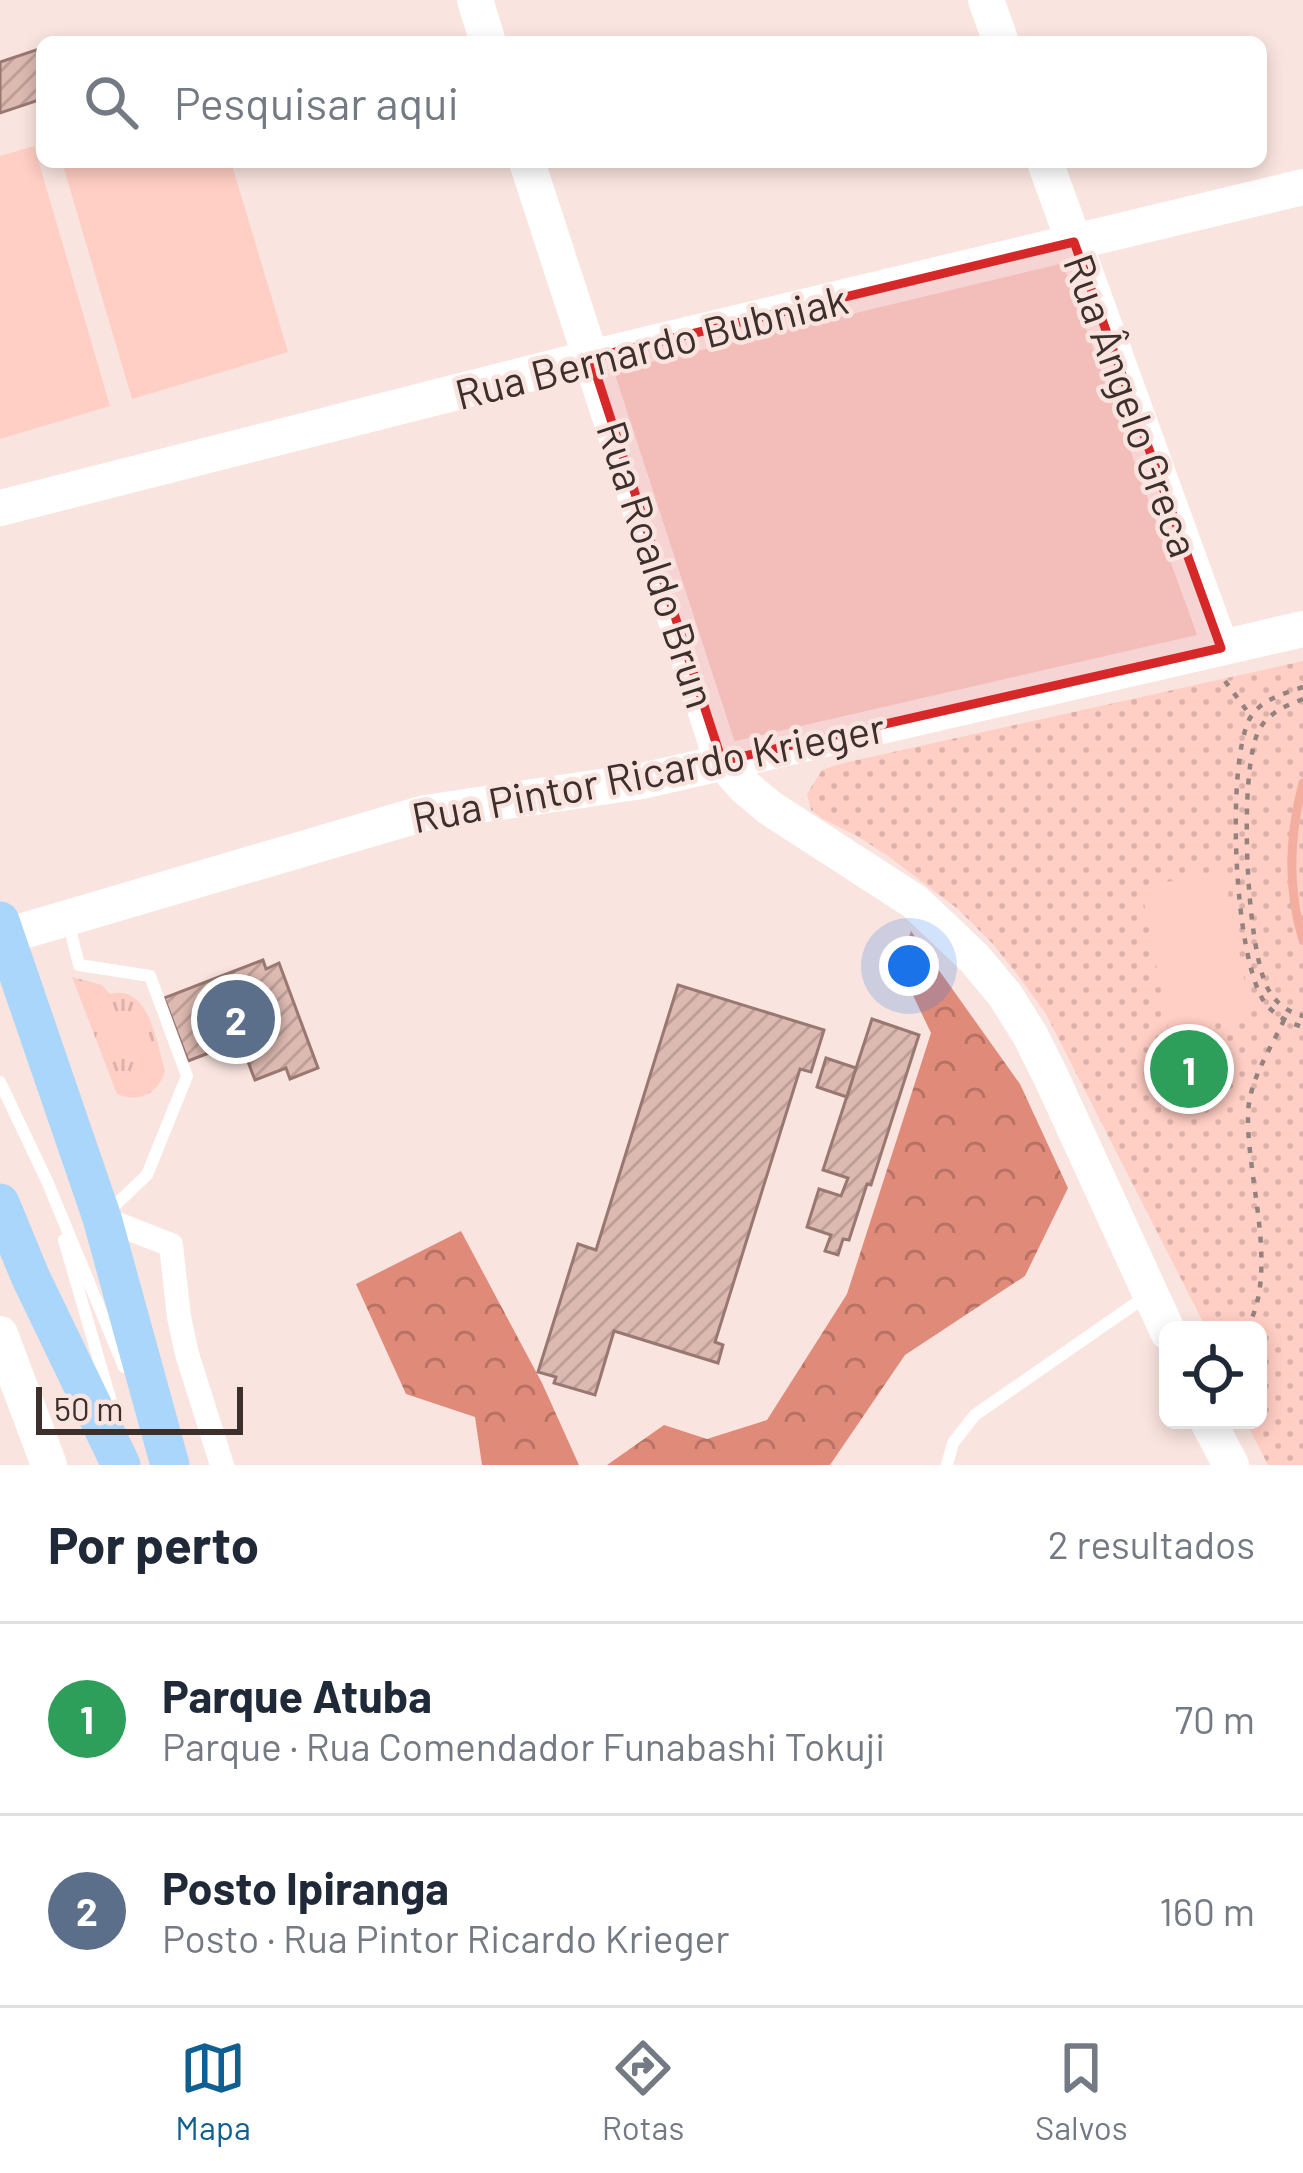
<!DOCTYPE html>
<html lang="pt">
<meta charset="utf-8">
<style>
:root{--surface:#fff;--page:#f6f6f7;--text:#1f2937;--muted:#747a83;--line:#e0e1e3;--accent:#105f92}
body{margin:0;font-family:Barlow,sans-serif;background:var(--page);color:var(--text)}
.controls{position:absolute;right:36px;bottom:36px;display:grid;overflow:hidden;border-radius:18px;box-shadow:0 6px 18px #0003}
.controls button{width:108px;height:108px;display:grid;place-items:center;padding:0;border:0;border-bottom:3px solid var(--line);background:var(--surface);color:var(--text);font:60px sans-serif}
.scale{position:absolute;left:36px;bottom:30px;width:207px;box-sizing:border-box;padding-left:12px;border:6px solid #3d2f2c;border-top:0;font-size:33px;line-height:42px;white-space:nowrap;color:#3d2f2c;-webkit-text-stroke:9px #fae4df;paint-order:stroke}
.you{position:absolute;left:909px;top:966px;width:42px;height:42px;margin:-30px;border:9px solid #fff;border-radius:50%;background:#1a73e8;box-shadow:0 0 0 18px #1a73e833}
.badge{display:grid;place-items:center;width:78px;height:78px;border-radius:50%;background:var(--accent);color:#fff;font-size:39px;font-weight:700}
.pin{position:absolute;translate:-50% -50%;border:6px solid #fff;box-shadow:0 3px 12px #0006}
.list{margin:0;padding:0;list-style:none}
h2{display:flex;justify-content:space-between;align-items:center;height:156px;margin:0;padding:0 48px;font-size:51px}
h2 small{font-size:39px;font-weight:400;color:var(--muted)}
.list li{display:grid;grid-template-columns:78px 1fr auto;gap:36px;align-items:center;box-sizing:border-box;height:192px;padding:0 48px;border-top:3px solid var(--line)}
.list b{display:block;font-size:45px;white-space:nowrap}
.list p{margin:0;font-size:39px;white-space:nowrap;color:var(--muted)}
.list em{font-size:39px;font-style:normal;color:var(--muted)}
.icon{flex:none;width:66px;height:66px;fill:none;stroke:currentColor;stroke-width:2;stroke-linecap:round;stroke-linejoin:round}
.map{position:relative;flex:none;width:1303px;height:1465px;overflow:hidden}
.search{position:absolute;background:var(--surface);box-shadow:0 6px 18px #0003;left:36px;right:36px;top:36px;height:132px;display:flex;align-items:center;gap:30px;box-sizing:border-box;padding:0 42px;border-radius:18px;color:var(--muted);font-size:45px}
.sheet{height:540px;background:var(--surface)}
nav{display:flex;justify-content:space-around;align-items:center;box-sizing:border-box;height:168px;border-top:3px solid var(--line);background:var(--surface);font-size:33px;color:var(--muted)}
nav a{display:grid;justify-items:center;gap:6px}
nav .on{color:var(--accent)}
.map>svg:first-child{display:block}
.grass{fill:url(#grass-tufts)}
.forest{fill:url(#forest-crowns)}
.park{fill:url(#park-dots)}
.pitch{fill:#ffcec4}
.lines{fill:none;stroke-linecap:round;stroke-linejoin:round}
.stream{stroke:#f4ae9f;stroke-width:9}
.building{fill:url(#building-hatch);stroke:#987871;stroke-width:3}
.path{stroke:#93827e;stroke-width:4.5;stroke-dasharray:6 9;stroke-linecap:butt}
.lane{stroke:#fff;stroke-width:12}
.street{stroke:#fff;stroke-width:24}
.secondary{stroke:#fff;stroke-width:36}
.primary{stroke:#a9d6fa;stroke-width:39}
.marked{fill:#d62828;fill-opacity:0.2;stroke:#d62828;stroke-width:9;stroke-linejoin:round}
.labels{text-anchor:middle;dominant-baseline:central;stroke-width:9;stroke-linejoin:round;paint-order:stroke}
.street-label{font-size:42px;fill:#3d2f2c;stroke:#fae4df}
</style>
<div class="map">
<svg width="1303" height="1465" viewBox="0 0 1303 1465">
<defs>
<pattern id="grass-tufts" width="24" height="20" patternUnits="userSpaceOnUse" patternTransform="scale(3)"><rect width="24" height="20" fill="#ffcec4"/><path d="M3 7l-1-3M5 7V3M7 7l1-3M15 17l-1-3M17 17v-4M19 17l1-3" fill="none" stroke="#dbb1a9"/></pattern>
<pattern id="forest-crowns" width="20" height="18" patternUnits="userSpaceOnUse" patternTransform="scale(3)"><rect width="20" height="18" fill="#e08b7a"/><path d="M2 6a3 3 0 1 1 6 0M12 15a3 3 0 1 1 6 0" fill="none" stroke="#b77264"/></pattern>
<pattern id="park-dots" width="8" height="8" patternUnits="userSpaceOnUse" patternTransform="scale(3)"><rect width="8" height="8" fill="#ffcec4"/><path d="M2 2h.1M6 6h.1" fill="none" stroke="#dbb1a9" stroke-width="1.8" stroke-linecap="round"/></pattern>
<pattern id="building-hatch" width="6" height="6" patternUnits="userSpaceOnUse" patternTransform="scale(3)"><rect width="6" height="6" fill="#dcb9b1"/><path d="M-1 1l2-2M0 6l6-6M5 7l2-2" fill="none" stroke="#be9f98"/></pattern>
</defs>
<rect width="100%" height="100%" fill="#fae4df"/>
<!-- grass -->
<path class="grass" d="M72 977 102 985 110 994C149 983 157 1044 165 1071 158 1094 139 1103 117 1094Z"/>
<!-- forest -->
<path class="forest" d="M911 931 1020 1084 1068 1188 1025 1276 905 1355 830 1465H607L664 1425 707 1439 767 1420 847 1294 931 1033 899 966Z
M461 1231 542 1383 579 1465H482L475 1417 406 1394 356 1284Z"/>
<!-- park -->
<path class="park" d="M1303 661V1465H1268L1245 1420H1258V1330H1204L1203 1322 1046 1014 1017 974 992 943 958 909 888 856 857 836 823 819 811 810 807 794 822 770 839 764Z"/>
<!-- pitch -->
<path class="pitch" d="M34 146 110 406 0 439V156Z
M62 162H231L288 352 132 399Z
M1224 871 1251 1016 1169 1032 1141 887Z"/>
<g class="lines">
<!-- stream -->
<path class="stream" d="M1303 783C1289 836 1287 888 1303 940"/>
</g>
<!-- building -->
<path class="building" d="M42 48V99L0 113V62Z
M263 960 266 969 279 963 318 1068 290 1079 286 1068 255 1080 240 1041 188 1061 164 998Z
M678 985 824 1030 811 1072 800 1069 715 1342 723 1345 718 1363 614 1331 595 1395 554 1383 556 1377 538 1372 578 1244 596 1250Z
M872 1019 919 1035 871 1185 867 1184 849 1240 843 1239 838 1255 825 1251 831 1235 807 1227 819 1189 841 1196 848 1178 823 1170Z
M826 1058 856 1068 847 1097 817 1087Z"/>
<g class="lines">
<!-- path -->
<path class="path" d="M1225 681 1250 715
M1303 687C1283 694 1259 700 1249 720 1226 768 1234 959 1265 1003 1274 1015 1289 1023 1303 1027
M1303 699C1285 706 1268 713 1259 730 1238 770 1246 949 1268 989 1276 1003 1287 1012 1303 1016
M1246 1330C1280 1273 1247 1181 1248 1116 1248 1082 1270 1050 1284 1020"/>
<!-- lane -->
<path class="lane" d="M69 925 79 965 150 976 187 1076 147 1175 107 1213
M0 1082 47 1181 124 1367
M64 1240 112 1405
M947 1465 953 1443 975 1415 1145 1297"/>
<!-- street -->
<path class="street" d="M102 1218 171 1245 179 1317 187 1354 222 1465"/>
<!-- secondary -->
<path class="secondary" d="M475 0 488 42
M986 0 1001 42
M527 162 722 761 746 788 770 808 915 902 974 958 1005 995 1030 1035 1051 1077 1168 1332
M1045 162 1221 648
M0 508 591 358 1303 187
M0 935 6 936 425 813 642 781 1303 629
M0 1334 49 1465
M1207 1420 1231 1465"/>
<!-- primary -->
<path class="primary" d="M0 921 102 1218 170 1465
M0 1203 30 1276 121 1465"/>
</g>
<!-- marked area -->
<path class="marked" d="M1074 242 1221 648 722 761 591 358Z"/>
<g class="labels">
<!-- street labels -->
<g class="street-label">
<text transform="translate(651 345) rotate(-14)">Rua Bernardo Bubniak</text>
<text transform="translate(1133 405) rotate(70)">Rua Ângelo Greca</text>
<text transform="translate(658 564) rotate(72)">Rua Roaldo Brun</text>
<text transform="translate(648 771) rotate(-11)">Rua Pintor Ricardo Krieger</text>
</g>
</g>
</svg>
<div class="controls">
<button><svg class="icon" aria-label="locate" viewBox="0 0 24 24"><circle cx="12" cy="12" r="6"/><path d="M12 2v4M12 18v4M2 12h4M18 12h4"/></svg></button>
</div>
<div class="scale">50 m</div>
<div class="you"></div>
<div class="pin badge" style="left:1189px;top:1069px;background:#2e9e5b">1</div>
<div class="pin badge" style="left:236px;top:1019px;background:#5c6f8a">2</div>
<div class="search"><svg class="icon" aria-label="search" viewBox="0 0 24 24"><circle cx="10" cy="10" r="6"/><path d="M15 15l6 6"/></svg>Pesquisar aqui</div>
</div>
<section class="sheet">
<h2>Por perto<small>2 resultados</small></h2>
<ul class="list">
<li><span class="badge" style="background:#2e9e5b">1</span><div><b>Parque Atuba</b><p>Parque · Rua Comendador Funabashi Tokuji</p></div><em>70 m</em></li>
<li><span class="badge" style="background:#5c6f8a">2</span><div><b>Posto Ipiranga</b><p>Posto · Rua Pintor Ricardo Krieger</p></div><em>160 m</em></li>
</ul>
</section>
<nav>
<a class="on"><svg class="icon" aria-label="map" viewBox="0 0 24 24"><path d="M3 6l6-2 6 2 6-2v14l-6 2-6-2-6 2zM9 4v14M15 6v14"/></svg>Mapa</a>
<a><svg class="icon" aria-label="directions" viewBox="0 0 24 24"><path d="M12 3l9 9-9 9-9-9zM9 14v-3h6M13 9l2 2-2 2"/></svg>Rotas</a>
<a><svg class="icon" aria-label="saved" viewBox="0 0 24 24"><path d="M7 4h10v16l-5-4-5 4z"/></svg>Salvos</a>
</nav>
